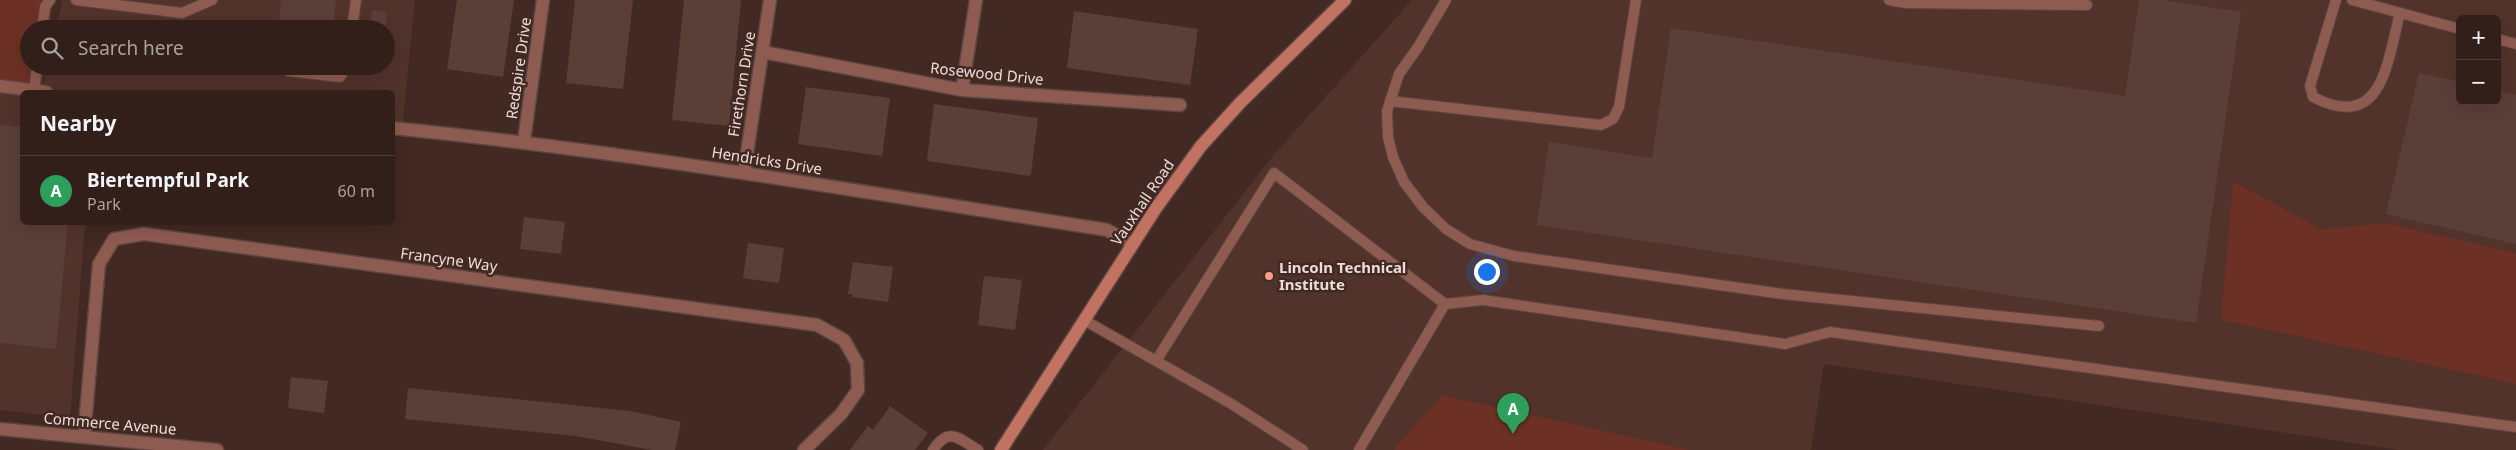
<!DOCTYPE html>
<meta charset="utf-8">
<style>
:root{--surface:#321f1a;--page:#3d2c27;--text:#f1f3f6;--muted:#a8a2a2;--line:#4d3d39;--accent:#1a73e8}
body{margin:0;font-family:"Noto Sans",sans-serif;background:var(--page);color:var(--text)}
.controls{position:absolute;right:15px;top:15px;display:grid;overflow:hidden;border-radius:8px;box-shadow:0 5px 20px #0002}
.controls button{width:45px;height:45px;display:grid;place-items:center;padding:0;border:0;border-bottom:1px solid var(--line);background:var(--surface);color:var(--text);font:25px sans-serif}
.you{position:absolute;left:1486px;top:271px;width:18px;height:18px;margin:-12px;border:4px solid #fff;border-radius:50%;background:#1a73e8;box-shadow:0 0 0 8px #1a73e833}
.badge{display:grid;place-items:center;width:32px;height:32px;border-radius:50%;background:var(--accent);color:#fff;font-size:16px;font-weight:700}
.pin{position:absolute;translate:-50% -41px;filter:drop-shadow(0 1px 2px #0008)}
.pin::after{content:'';position:absolute;top:26px;width:18px;height:15px;background:inherit;clip-path:polygon(0 0,100% 0,50% 100%)}
.list{margin:0;padding:0;list-style:none}
h2{display:flex;justify-content:space-between;align-items:center;height:65px;margin:0;padding:0 20px;font-size:21px}
h2 small{font-size:16px;font-weight:400;color:var(--muted)}
.list li{display:grid;grid-template-columns:32px 1fr auto;gap:15px;align-items:center;box-sizing:border-box;height:70px;padding:0 20px;border-top:1px solid var(--line)}
.list b{display:block;font-size:19px;white-space:nowrap}
.list p{margin:0;font-size:16px;white-space:nowrap;color:var(--muted)}
.list em{font-size:16px;font-style:normal;color:var(--muted)}
.icon{flex:none;width:28px;height:28px;fill:none;stroke:currentColor;stroke-width:2;stroke-linecap:round;stroke-linejoin:round}
.map{position:relative;flex:none;width:2516px;height:450px;overflow:hidden}
.search{position:absolute;background:var(--surface);box-shadow:0 5px 20px #0002;left:20px;top:20px;width:375px;height:55px;display:flex;align-items:center;gap:12px;box-sizing:border-box;padding:0 18px;border-radius:28px;color:var(--muted);font-size:19px}
.panel{position:absolute;background:var(--surface);box-shadow:0 5px 20px #0002;left:20px;top:90px;width:375px;height:135px;border-radius:8px}
.map>svg:first-child{display:block}
.built{fill:#52332c;fill-rule:evenodd}
.green{fill:#6c3124}
.building{fill:#5a3f38}
.lines{fill:none;stroke-linecap:round;stroke-linejoin:round}
.lane-casing{stroke:#5d4640;stroke-width:12}
.street-casing{stroke:#5d4640;stroke-width:15}
.secondary-casing{stroke:#5d4640;stroke-width:15}
.lane{stroke:#8e5b50;stroke-width:10}
.street{stroke:#8e5b50;stroke-width:12}
.secondary{stroke:#c27260;stroke-width:12}
.poi-dot{fill:#f49e8a;stroke:#422923;stroke-width:2}
.labels{text-anchor:middle;dominant-baseline:central;stroke-width:5;stroke-linejoin:round;paint-order:stroke}
.street-label{font-size:15px;fill:#eddcd8;stroke:#422923}
.poi-label{font-size:15px;font-weight:bold;fill:#eddcd8;stroke:#422923;text-anchor:start}
</style>
<div class="map">
<svg width="2516" height="450" viewBox="0 0 2516 450">
<rect width="100%" height="100%" fill="#422923"/>
<!-- built -->
<path class="built" d="M63 0H415L402 131 393 130 392 92H22V222L85 223 70 418 0 410V78L43 84 48 66H386V29H56Z
M1412 0H2516V253L2386 223 2321 229 2233 181 2221 320 2516 384V450H2400L1824 364 1811 450H1691L1442 395 1398 450H1043L1273 156ZM2460 19H2497V101H2460Z"/>
<!-- green -->
<path class="green" d="M0 0H53L49 29H29V66H45L41 92 0 85Z
M2233 181 2321 229 2386 223 2516 253V384L2221 320Z
M1442 395 1691 450H1394Z"/>
<!-- building -->
<path class="building" d="M281 0H336L333 29H278Z
M457 0H514L503 77 447 69Z
M575 0H633L623 89 566 83Z
M684 0H741L729 126 672 120Z
M2139 0H2162L2241 12 2196 323 1537 225 1549 142 1652 158 1671 28 2125 96Z
M372 10 387 12 385 29H369Z
M1074 11 1198 29 1190 85 1067 68Z
M2419 73 2460 82V101H2497V91L2516 95V244L2386 214Z
M806 87 890 98 882 156 798 144Z
M934 104 1038 118 1031 174 1029 176 928 161 927 159Z
M0 125 22 127V222H68L56 349 0 343Z
M524 217 565 222 561 254 520 249Z
M748 243 784 248 779 283 743 278Z
M853 262 893 267 888 302 852 297V294H848Z
M984 276 1022 280 1015 330 978 325Z
M291 377 328 381 324 413 288 408Z
M408 388 630 411 681 422 675 450H652L576 436 405 419Z
M890 406 928 433 915 450H850L868 426 873 430Z"/>
<g class="lines">
<!-- lane casing -->
<g class="lane-casing">
<path id="lane" d="M76 0 182 13 212 0
M1446 0 1418 47 1399 74 1387 111 1388 137 1393 157 1404 182 1423 207 1446 229 1470 244 1514 256 1783 294 2099 326
M1889 0 1906 3 2087 5
M2336 0 2310 86 2313 97C2383 133 2387 62 2400 13
M2352 0 2460 29
M42 29 45 7 50 0
M352 29 356 0
M2497 39 2516 44
M288 71 340 77 347 66
M34 91 37 66
M1390 101 1601 125 1613 119 1619 107 1636 0
M1445 304 1483 300 1785 344 1830 332 2516 427
M1084 320 1230 403 1303 450
M1156 361 1274 173 1445 304 1359 450
M933 450C949 426 958 438 978 450"/>
</g>
<!-- street casing -->
<g class="street-casing">
<path id="street" d="M763 52 962 90 1180 105
M0 86 46 92
M962 90 976 0
M392 128C632 152 869 193 1107 230L1133 244
M524 141 543 0
M744 173 770 0
M0 429 217 450
M84 437 99 264 114 239 144 234 817 325 844 340 857 363 858 390 841 414 804 450"/>
</g>
<!-- secondary casing -->
<g class="secondary-casing">
<path id="secondary" d="M1001 450 1156 208 1201 146 1240 103 1345 0"/>
</g>
<!-- lane -->
<use href="#lane" class="lane"/>
<!-- street -->
<use href="#street" class="street"/>
<!-- secondary -->
<use href="#secondary" class="secondary"/>
</g>
<!-- markers -->
<circle class="poi-dot" cx="1269" cy="276" r="5"/>
<g class="labels">
<!-- street labels -->
<g class="street-label">
<text transform="translate(518 68) rotate(-82)">Redspire Drive</text>
<text transform="translate(987 73) rotate(6)">Rosewood Drive</text>
<text transform="translate(741 84) rotate(-81)">Firethorn Drive</text>
<text transform="translate(767 160) rotate(9)">Hendricks Drive</text>
<text transform="translate(1142 202) rotate(-56)">Vauxhall Road</text>
<text transform="translate(449 259) rotate(8)">Francyne Way</text>
<text transform="translate(110 423) rotate(5)">Commerce Avenue</text>
</g>
<!-- poi labels -->
<g class="poi-label">
<text x="1279" y="267">Lincoln Technical<tspan x="1279" dy="17">Institute</tspan></text>
</g>
</g>
</svg>
<div class="controls">
<button>+</button>
<button>−</button>
</div>
<div class="you"></div>
<div class="pin badge" style="left:1513px;top:434px;background:#2e9e5b">A</div>
<div class="search"><svg class="icon" aria-label="search" viewBox="0 0 24 24"><circle cx="10" cy="10" r="6"/><path d="M15 15l6 6"/></svg>Search here</div>
<section class="panel">
<h2>Nearby<small></small></h2>
<ul class="list">
<li><span class="badge" style="background:#2e9e5b">A</span><div><b>Biertempful Park</b><p>Park</p></div><em>60 m</em></li>
</ul>
</section>
</div>
